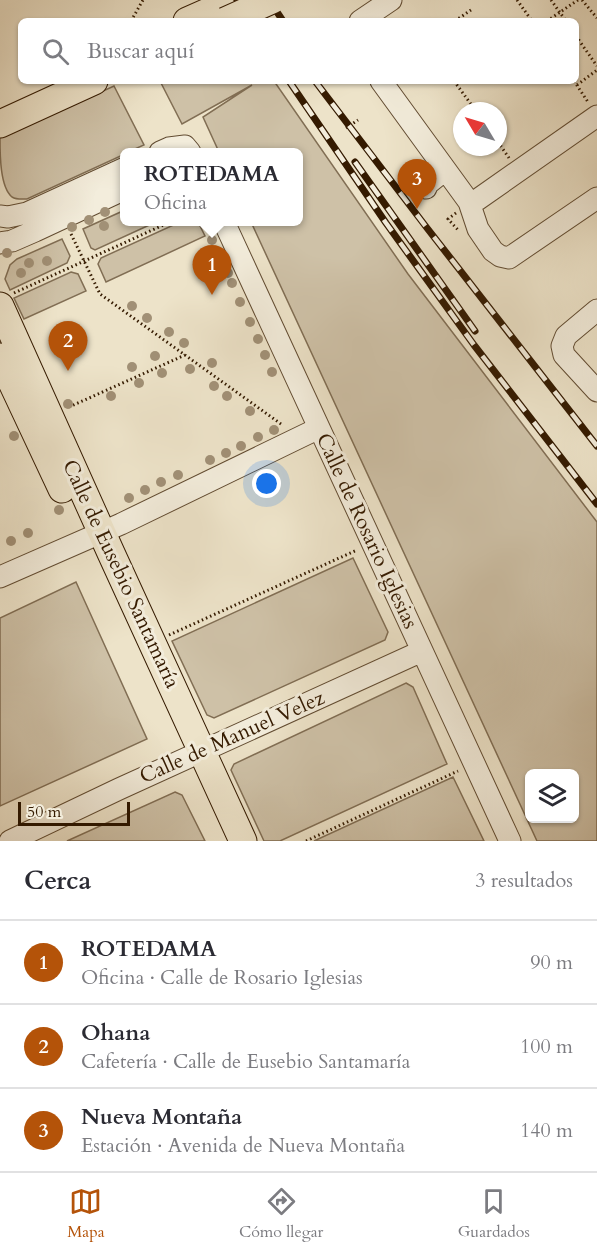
<!DOCTYPE html>
<html lang="es">
<meta charset="utf-8">
<style>
:root{--surface:#fff;--page:#f2f2f3;--text:#2b2b33;--muted:#7c7c81;--line:#e1e1e2;--accent:#b45309}
body{margin:0;font-family:Cardo,serif;background:var(--page);color:var(--text)}
.controls{position:absolute;right:18px;bottom:18px;display:grid;overflow:hidden;border-radius:9px;box-shadow:0 2px 4px #0004}
.controls button{width:54px;height:54px;display:grid;place-items:center;padding:0;border:0;border-bottom:2px solid var(--line);background:var(--surface);color:var(--text);font:30px sans-serif}
.compass{position:absolute;left:453px;top:102px;width:54px;height:54px;border-radius:50%;background:var(--surface);box-shadow:0 2px 4px #0004;rotate:308deg}
.scale{position:absolute;left:18px;bottom:15px;width:112px;box-sizing:border-box;padding-left:6px;border:3px solid #341a00;border-top:0;font-size:16px;line-height:21px;white-space:nowrap;color:#341a00;-webkit-text-stroke:4px #f3eddc;paint-order:stroke}
.you{position:absolute;left:267px;top:484px;width:21px;height:21px;margin:-15px;border:4px solid #fff;border-radius:50%;background:#1a73e8;box-shadow:0 0 0 9px #1a73e833}
.badge{display:grid;place-items:center;width:39px;height:39px;border-radius:50%;background:var(--accent);color:#fff;font-size:20px;font-weight:700}
.pin{position:absolute;translate:-50% -50px;filter:drop-shadow(0 2px 3px #0008)}
.pin::after{content:'';position:absolute;top:32px;width:21px;height:18px;background:inherit;clip-path:polygon(0 0,100% 0,50% 100%)}
.popup{position:absolute;left:120px;top:148px;width:183px;height:78px;box-sizing:border-box;display:grid;place-content:center;border-radius:9px;background:var(--surface);filter:drop-shadow(0 2px 4px #0005);font-size:20px;white-space:nowrap;color:var(--muted)}
.popup b{font-size:22px;color:var(--text)}
.popup::after{content:'';position:absolute;left:50%;top:100%;margin-left:-12px;border:12px solid transparent;border-top-color:var(--surface)}
.list{margin:0;padding:0;list-style:none}
h2{display:flex;justify-content:space-between;align-items:center;height:78px;margin:0;padding:0 24px;font-size:26px}
h2 small{font-size:20px;font-weight:400;color:var(--muted)}
.list li{display:grid;grid-template-columns:39px 1fr auto;gap:18px;align-items:center;box-sizing:border-box;height:84px;padding:0 24px;border-top:2px solid var(--line)}
.list b{display:block;font-size:22px;white-space:nowrap}
.list p{margin:0;font-size:20px;white-space:nowrap;color:var(--muted)}
.list em{font-size:20px;font-style:normal;color:var(--muted)}
.icon{flex:none;width:33px;height:33px;fill:none;stroke:currentColor;stroke-width:2;stroke-linecap:round;stroke-linejoin:round}
.map{position:relative;flex:none;width:597px;height:841px;overflow:hidden}
.search{position:absolute;background:var(--surface);box-shadow:0 2px 4px #0004;left:18px;right:18px;top:18px;height:66px;display:flex;align-items:center;gap:15px;box-sizing:border-box;padding:0 21px;border-radius:9px;color:var(--muted);font-size:22px}
.sheet{height:330px;background:var(--surface)}
nav{display:flex;justify-content:space-around;align-items:center;box-sizing:border-box;height:84px;border-top:2px solid var(--line);background:var(--surface);font-size:16px;color:var(--muted)}
nav a{display:grid;justify-items:center;gap:3px}
nav .on{color:var(--accent)}
.map>svg:first-child{display:block}
.green{fill:#cec1a7;stroke:#816e54;stroke-width:1.5;fill-rule:evenodd}
.lines{fill:none;stroke-linecap:round;stroke-linejoin:round}
.minor-casing{stroke:#624c32;stroke-width:23}
.major-casing{stroke:#341a00;stroke-width:29}
.path{stroke:#341a00;stroke-width:3;stroke-dasharray:1.5 3;stroke-linecap:butt}
.minor{stroke:#f3eddc;stroke-width:21}
.major{stroke:#ede3c9;stroke-width:27}
.rail-casing{stroke:#341a00;stroke-width:7}
.rail{stroke:#f3eddc;stroke-width:4.5;stroke-dasharray:14;stroke-linecap:butt}
.major-bridge-casing{stroke:#341a00;stroke-width:29;stroke-linecap:butt}
.major-bridge{stroke:#ede3c9;stroke-width:27}
.tree{fill:#a19076}
.labels{text-anchor:middle;dominant-baseline:central;stroke-width:6;stroke-linejoin:round;paint-order:stroke}
.street-label{font-size:21px;fill:#341a00;stroke:#f3eddc}
</style>
<div class="map">
<svg width="597" height="841" viewBox="0 0 597 841">
<rect width="100%" height="100%" fill="#ede3c9"/>
<filter id="stains"><feTurbulence type="fractalNoise" baseFrequency=".00333" numOctaves="4"/><feColorMatrix values="0 0 0 0 .2 0 0 0 0 .09 0 0 0 0 .02 0 0 0 .5 -.17"/></filter>
<radialGradient id="worn" r=".72"><stop offset=".6" stop-color="#630" stop-opacity="0"/><stop offset="1" stop-color="#630" stop-opacity=".3"/></radialGradient>
<!-- green -->
<path class="green" d="M160 81H274L408 274 597 522V841H537L251 222H299V152H219L203 117 252 85 182 124ZM530 774H574V818H530Z
M114 86 144 145 128 152H125V154L27 199C22 199 17 200 12 197 0 187 0 155 0 138Z
M125 210V222H156L95 250 91 248 83 229Z
M180 222H198L205 236 106 282 98 264 101 258Z
M62 239 70 256 67 263 10 290 5 279 10 265 17 259Z
M71 272 78 274 86 291 24 319 14 298Z
M353 558 388 632 385 640 214 718 207 715 172 641Z
M76 582 147 739 0 806V618Z
M406 683 413 687 447 764 280 841H264L231 770 234 764Z
M453 777 484 841H314Z
M175 792 182 795 205 841H67Z"/>
<g class="lines">
<!-- minor casing -->
<g class="minor-casing">
<path id="minor" d="M360 21 391 0
M381 81 469 202 478 229 493 251 500 256 509 258 597 198
M160 152 169 148 185 146 190 152
M426 188 425 186 445 170
M477 200 597 116
M0 216 8 217 27 213 125 168
M224 222 510 841
M0 243 12 241 35 231 125 189
M597 310 566 336 562 346 564 355 597 391
M0 577 121 524 319 428
M10 841 119 789 422 651"/>
</g>
<!-- major casing -->
<g class="major-casing">
<path id="major" d="M187 21 235 0
M0 124 94 81
M0 306 111 553 243 841
M0 357 62 489"/>
</g>
<!-- path -->
<path class="path" d="M517 0 532 21
M551 0 566 21
M582 0 597 18
M131 21 143 0
M455 21 471 10
M547 21 578 0
M576 36 597 66
M454 81 476 111
M574 81 588 102
M577 85 597 70
M346 128 358 120
M498 142 509 158
M456 213 448 219 459 231
M71 234 100 294 281 424
M14 293 170 222
M69 407 185 355
M169 635 357 550
M306 841 458 771"/>
<!-- minor -->
<use href="#minor" class="minor"/>
<!-- major -->
<use href="#major" class="major"/>
<!-- rail casing -->
<g class="rail-casing">
<path id="rail" d="M237 0 250 21
M269 0 283 21
M289 81 386 223 474 345 597 504
M315 81 427 228 597 446
M355 162 475 331"/>
</g>
<!-- rail -->
<use href="#rail" class="rail"/>
<!-- major-bridge casing -->
<g class="major-bridge-casing">
<path id="major-bridge" d="M225 21 272 0"/>
</g>
<!-- major-bridge -->
<use href="#major-bridge" class="major-bridge"/>
</g>
<!-- trees -->
<g class="tree">
<circle cx="105" cy="212" r="5"/>
<circle cx="89" cy="220" r="5"/>
<circle cx="104" cy="226" r="5"/>
<circle cx="72" cy="227" r="5"/>
<circle cx="212" cy="240" r="5"/>
<circle cx="7" cy="253" r="5"/>
<circle cx="219" cy="256" r="5"/>
<circle cx="47" cy="261" r="5"/>
<circle cx="29" cy="263" r="5"/>
<circle cx="21" cy="273" r="5"/>
<circle cx="228" cy="273" r="5"/>
<circle cx="232" cy="283" r="5"/>
<circle cx="240" cy="302" r="5"/>
<circle cx="132" cy="306" r="5"/>
<circle cx="147" cy="318" r="5"/>
<circle cx="250" cy="322" r="5"/>
<circle cx="169" cy="332" r="5"/>
<circle cx="258" cy="339" r="5"/>
<circle cx="184" cy="343" r="5"/>
<circle cx="265" cy="355" r="5"/>
<circle cx="155" cy="356" r="5"/>
<circle cx="212" cy="363" r="5"/>
<circle cx="132" cy="367" r="5"/>
<circle cx="190" cy="369" r="5"/>
<circle cx="272" cy="372" r="5"/>
<circle cx="162" cy="373" r="5"/>
<circle cx="139" cy="383" r="5"/>
<circle cx="214" cy="386" r="5"/>
<circle cx="111" cy="396" r="5"/>
<circle cx="227" cy="396" r="5"/>
<circle cx="68" cy="404" r="5"/>
<circle cx="250" cy="411" r="5"/>
<circle cx="274" cy="430" r="5"/>
<circle cx="14" cy="436" r="5"/>
<circle cx="258" cy="437" r="5"/>
<circle cx="241" cy="446" r="5"/>
<circle cx="226" cy="453" r="5"/>
<circle cx="210" cy="460" r="5"/>
<circle cx="178" cy="475" r="5"/>
<circle cx="161" cy="482" r="5"/>
<circle cx="145" cy="490" r="5"/>
<circle cx="129" cy="498" r="5"/>
<circle cx="59" cy="510" r="5"/>
<circle cx="28" cy="533" r="5"/>
<circle cx="11" cy="541" r="5"/>
</g>
<g class="labels">
<!-- street labels -->
<g class="street-label">
<text transform="translate(367 531) rotate(65)">Calle de Rosario Iglesias</text>
<text transform="translate(121 574) rotate(65)">Calle de Eusebio Santamaría</text>
<text transform="translate(232 737) rotate(-24)">Calle de Manuel Velez</text>
</g>
</g>
<rect width="100%" height="100%" filter="url(#stains)"/>
<rect width="100%" height="100%" fill="url(#worn)"/>
</svg>
<div class="controls">
<button><svg class="icon" aria-label="layers" viewBox="0 0 24 24"><path d="M12 4l9 5-9 5-9-5zM3 14l9 5 9-5"/></svg></button>
</div>
<svg class="compass" viewBox="-18 -18 36 36"><path d="M0-13l5 13h-10z" fill="#e53935"/><path d="M0 13l5-13h-10z" fill="#7c7c81"/></svg>
<div class="scale">50 m</div>
<div class="you"></div>
<div class="pin badge" style="left:212px;top:295px">1</div>
<div class="popup"><b>ROTEDAMA</b>Oficina</div>
<div class="pin badge" style="left:68px;top:371px">2</div>
<div class="pin badge" style="left:417px;top:209px">3</div>
<div class="search"><svg class="icon" aria-label="search" viewBox="0 0 24 24"><circle cx="10" cy="10" r="6"/><path d="M15 15l6 6"/></svg>Buscar aquí</div>
</div>
<section class="sheet">
<h2>Cerca<small>3 resultados</small></h2>
<ul class="list">
<li><span class="badge">1</span><div><b>ROTEDAMA</b><p>Oficina · Calle de Rosario Iglesias</p></div><em>90 m</em></li>
<li><span class="badge">2</span><div><b>Ohana</b><p>Cafetería · Calle de Eusebio Santamaría</p></div><em>100 m</em></li>
<li><span class="badge">3</span><div><b>Nueva Montaña</b><p>Estación · Avenida de Nueva Montaña</p></div><em>140 m</em></li>
</ul>
</section>
<nav>
<a class="on"><svg class="icon" aria-label="map" viewBox="0 0 24 24"><path d="M3 6l6-2 6 2 6-2v14l-6 2-6-2-6 2zM9 4v14M15 6v14"/></svg>Mapa</a>
<a><svg class="icon" aria-label="directions" viewBox="0 0 24 24"><path d="M12 3l9 9-9 9-9-9zM9 14v-3h6M13 9l2 2-2 2"/></svg>Cómo llegar</a>
<a><svg class="icon" aria-label="saved" viewBox="0 0 24 24"><path d="M7 4h10v16l-5-4-5 4z"/></svg>Guardados</a>
</nav>
